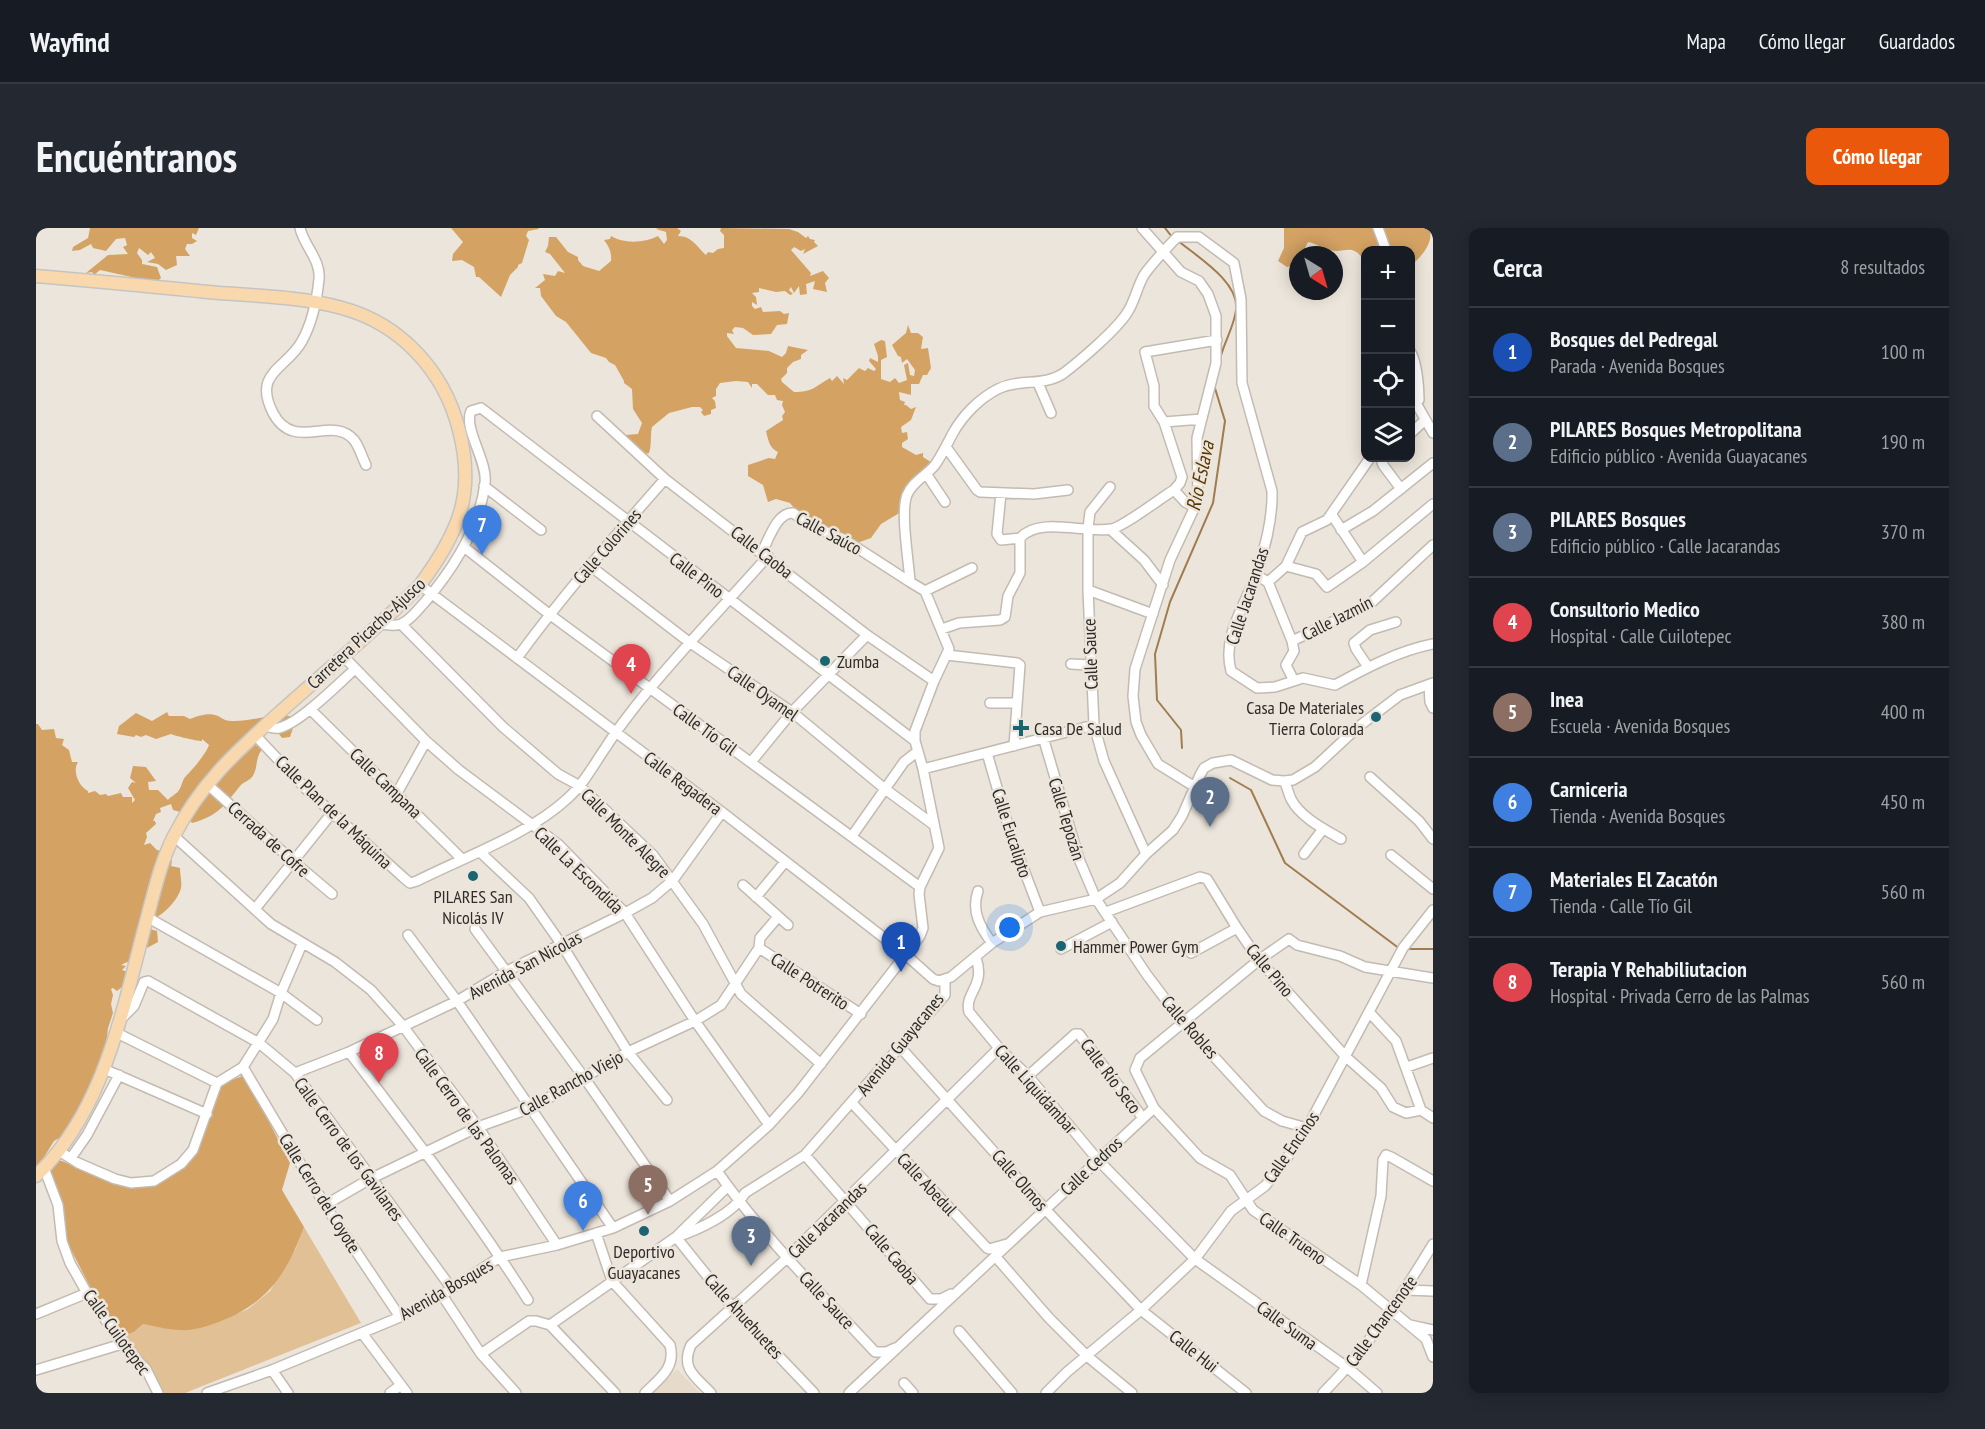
<!DOCTYPE html>
<html lang="es">
<meta charset="utf-8">
<style>
:root{--surface:#171b24;--page:#242831;--text:#f1f3f6;--muted:#9ea1a6;--line:#363941;--accent:#ea580c}
body{margin:0;font-family:"PT Sans Narrow",sans-serif;background:var(--page);color:var(--text)}
.controls{position:absolute;right:18px;top:18px;display:grid;overflow:hidden;border-radius:12px;box-shadow:0 3px 15px #0003}
.controls button{width:54px;height:54px;display:grid;place-items:center;padding:0;border:0;border-bottom:2px solid var(--line);background:var(--surface);color:var(--text);font:30px sans-serif}
.compass{position:absolute;left:1253px;top:18px;width:54px;height:54px;border-radius:50%;background:var(--surface);box-shadow:0 3px 15px #0003;rotate:143deg}
.you{position:absolute;left:974px;top:700px;width:21px;height:21px;margin:-15px;border:4px solid #fff;border-radius:50%;background:#1a73e8;box-shadow:0 0 0 9px #1a73e833}
.badge{display:grid;place-items:center;width:39px;height:39px;border-radius:50%;background:var(--accent);color:#fff;font-size:20px;font-weight:700}
.pin{position:absolute;translate:-50% -50px;filter:drop-shadow(0 2px 3px #0008)}
.pin::after{content:'';position:absolute;top:32px;width:21px;height:18px;background:inherit;clip-path:polygon(0 0,100% 0,50% 100%)}
.list{margin:0;padding:0;list-style:none}
h2{display:flex;justify-content:space-between;align-items:center;height:78px;margin:0;padding:0 24px;font-size:26px}
h2 small{font-size:20px;font-weight:400;color:var(--muted)}
.list li{display:grid;grid-template-columns:39px 1fr auto;gap:18px;align-items:center;box-sizing:border-box;height:90px;padding:0 24px;border-top:2px solid var(--line)}
.list b{display:block;font-size:22px;white-space:nowrap}
.list p{margin:0;font-size:20px;white-space:nowrap;color:var(--muted)}
.list em{font-size:20px;font-style:normal;color:var(--muted)}
.icon{flex:none;width:33px;height:33px;fill:none;stroke:currentColor;stroke-width:2;stroke-linecap:round;stroke-linejoin:round}
.map{position:relative;flex:none;width:1397px;height:1165px;overflow:hidden;border-radius:12px}
header{display:flex;align-items:center;gap:36px;box-sizing:border-box;height:84px;padding:0 30px;background:var(--surface);border-bottom:2px solid var(--line)}
header strong{font-size:28px}
nav{display:flex;gap:33px;margin-inline-start:auto;font-size:21px}
.intro{display:flex;align-items:center;justify-content:space-between;box-sizing:border-box;height:144px;padding:0 36px}
h1{margin:0;font-size:42px}
.button{padding:15px 27px;border-radius:12px;background:var(--accent);color:#fff;font-size:21px;font-weight:700}
main{display:flex;gap:36px;padding:0 36px}
aside{flex:1;background:var(--surface);border-radius:12px;box-shadow:0 3px 15px #0003}
.map>svg:first-child{display:block}
.built{fill:#e6daca}
.green{fill:#e2c096}
.forest{fill:#d4a364}
.lines{fill:none;stroke-linecap:round;stroke-linejoin:round}
.stream{stroke:#a07c50;stroke-width:2}
.minor-casing{stroke:#c3bbb2;stroke-width:12}
.major-casing{stroke:#c4c4c3;stroke-width:15}
.minor{stroke:#fff;stroke-width:9}
.major{stroke:#fad8ae;stroke-width:12}
.poi-dot{fill:#1b6471;stroke:#ece5db;stroke-width:2}
.labels{text-anchor:middle;dominant-baseline:central;stroke-width:5;stroke-linejoin:round;paint-order:stroke}
.street-label{font-size:18px;fill:#2e2b28;stroke:#ece5db}
.poi-label{font-size:18px;fill:#2e2b28;stroke:#ece5db;text-anchor:start}
.water-label{font-size:20px;font-style:italic;fill:#593803;stroke:#ece5db}
</style>
<header>
<strong>Wayfind</strong>
<nav><a>Mapa</a><a>Cómo llegar</a><a>Guardados</a></nav>
</header>
<div class="intro"><h1>Encuéntranos</h1><a class="button">Cómo llegar</a></div>
<main>
<div class="map">
<svg width="1397" height="1165" viewBox="0 0 1397 1165">
<rect width="100%" height="100%" fill="#ece5db"/>
<!-- built -->
<path class="built" d="M641 1141 664 1165H616Z"/>
<!-- green -->
<path class="green" d="M268 999 325 1095 149 1165H119L105 1128 88 1108 98 1104 107 1096 167 1099 212 1081 234 1063 260 1020Z"/>
<!-- forest -->
<path class="forest" d="M54 0H163L160 7 156 5V10L161 13 156 16H151L149 21 154 28H140L141 37 130 42 122 36 111 34 119 30 115 24 112 27 103 20 101 25 106 32V36L121 39 125 50 117 57 102 53 100 50 64 42 58 47 56 44 50 45 72 27 92 26 87 19 91 17 89 10 80 11 70 23 57 20 55 16 44 22 36 23 37 19 52 10Z
M415 0H502L503 1 492 3 490 8 493 12 486 35 482 37V39L474 47 465 69 443 49H440L438 39 426 32 416 33 417 26 427 14Z
M622 0H641L645 3 642 8C656 8 661 19 670 27L672 24 677 25 682 21 688 20V7L684 3 685 0 753 1 762 4 770 10 772 8 774 11 779 12 778 14 782 18 767 26 769 21 765 23 758 19 755 22 775 45 774 48 787 43 793 50 789 55 791 64 777 61 779 53 770 56 771 66 764 67 763 58 758 65 755 59 753 62 757 66 754 67 749 63 740 64 723 60V64L716 65 720 69 721 77 716 74V78L719 81 725 79 727 84 744 83 748 86 753 85 751 96 741 97 735 106 717 107 707 100 699 99 696 102 698 106 691 105V108L700 120 733 123 746 129 750 125 752 118 772 122 765 127V131L757 134 751 140V145L745 151 746 154 758 164C777 164 778 159 794 150L796 153 801 148 808 156 807 150 811 152 823 140 829 143 832 140 838 143 840 141 833 133 834 130 842 134V128L838 116 845 112 849 113 851 129 845 132V151L854 154 859 150 863 155 871 152 868 137 872 135 874 147 878 148 879 142 871 131 866 135 865 129 862 128 856 117 870 105 872 97 875 105H882L887 109 885 121 892 120 895 140 891 147H887L883 156H875V167L863 164 864 172 869 174 868 177H870L875 181 880 179 875 192 865 199 866 205 871 204 872 211 866 215V219L880 227 887 225V229L901 238 897 247 882 253 865 284 845 296 835 310 821 315 813 314 801 307 782 306 775 303 774 294 768 285 758 280 754 275 740 271 732 274 727 257 712 248V237L733 230 739 231 742 224C733 220 732 211 730 203L747 192 746 188 749 184 746 177 747 173 741 172 739 167H732L721 156H716V160L712 154 700 153 684 155 680 161V168L676 170 679 173 680 180 675 182V186L668 188 665 184 667 182 664 179H656L633 185 616 199C614 208 616 216 613 225L606 227 591 219 590 207 602 206 606 195 597 181 596 161 588 155V153L579 137 573 134 570 130 555 125 530 94 520 88 505 68 504 60H499L509 52 507 46 519 48 522 43 529 45 514 26 509 24 512 18 513 9H520L532 24 542 29V32L547 38 563 43 575 33C576 25 573 18 568 12L574 11 575 8C588 16 608 15 622 8L628 16 631 12 630 4 620 1Z
M1248 0H1392L1394 1C1397 17 1385 28 1375 38L1374 22H1363L1354 19 1330 22 1329 34C1315 12 1309 28 1290 21 1284 19 1279 15 1272 14L1267 24 1262 27V37L1251 39 1242 33 1248 20Z
M131 484 133 488H148L154 491C162 488 173 484 182 488 186 490 189 493 195 493 216 494 237 484 257 489L258 497 254 509 246 510 237 498 229 502 220 518 227 516 229 519C218 527 223 540 216 549 213 553 207 554 204 558 189 577 182 588 156 595L148 585 137 582 135 576 124 580 125 584 120 586 117 593H119L120 596 110 605 111 609 108 617 114 615 121 622 132 624 136 628 134 631 136 633 135 638 144 640C144 646 146 654 145 660 142 673 125 690 111 693L114 701 121 703 122 714 109 721V714L97 724 94 731 97 737 91 734 85 737 90 738 86 742 91 744 86 759 81 763 77 760 75 761 77 767 75 776 77 785 72 800 70 819 62 850 34 904 18 913 0 942V496H2L6 502 18 501 20 510 28 511 26 517 33 522 36 534H42C36 543 43 559 52 563V565L59 563 64 567 70 566 72 568 85 565 87 569H96V575L99 572 92 560 96 554 100 555 94 550 97 538 110 539 120 553 112 554 113 562H122L132 572C135 568 141 566 143 562 146 558 146 552 150 548 156 542 170 526 173 517L166 511V513C160 513 140 508 135 506L120 511 110 507 105 509 100 507 98 509 81 506 83 498 100 485 116 493Z
M209 847 254 935 246 962 268 999C250 1048 230 1077 180 1095 169 1099 156 1103 144 1102 132 1102 119 1098 107 1096L98 1104 88 1108 63 1076 30 1012 24 974 6 951 23 932 93 958 122 954 159 923 183 857Z"/>
<g class="lines">
<!-- stream -->
<path class="stream" d="M1129 0 1136 9
M1141 12C1160 28 1204 54 1200 82 1198 99 1188 114 1184 131
M1146 520 1145 502 1121 472 1119 426 1134 374 1177 275 1189 193 1178 157
M1194 550 1215 562 1249 635 1364 721
M1370 721H1397"/>
<!-- minor casing -->
<g class="minor-casing">
<path id="minor" d="M264 0C268 18 285 32 283 51 281 71 276 95 266 113 251 141 216 144 237 185 258 225 296 186 318 212 323 218 326 229 330 237
M1106 0 1145 44 1163 53 1172 66 1180 88V135L1161 210 1162 272 1134 332 1099 441 1097 468 1100 494 1105 507 1122 536 1159 559
M1342 0 1350 22
M1374 123C1381 133 1383 160 1383 172L1374 176
M1002 155 1015 185
M1380 175 1397 205
M561 188 629 251 831 407 898 453
M1128 194 1166 191
M1374 206 1389 192
M910 219 941 262 944 264 998 266 1032 262
M1349 230 1346 234 1347 237 1365 261
M891 247 909 274
M448 258 505 302
M1074 259 1054 284 1052 300V362L1058 497 1068 533 1110 626
M1138 262 1149 274 1160 280
M965 265 961 306 965 312 984 310
M1296 287 1327 334
M1075 302 1108 332 1127 357
M1305 302 1337 283 1397 235
M428 319 513 386 884 659
M726 324C733 311 741 284 757 285L776 298 809 312 874 354
M553 337 653 414 756 484 849 561 898 597
M1250 338 1280 346 1291 359 1327 334 1397 276
M1220 347 1232 354 1256 413 1258 423 1250 437 1258 453
M1232 354 1250 338 1266 304 1291 292 1334 230
M384 357 686 584 870 727 897 751 903 753 915 749 956 715 1004 684 1060 671 1084 655 1110 626 1137 602 1146 588 1164 547 1168 540 1177 535 1195 532 1236 552 1248 553 1257 552 1279 539 1322 499 1364 467 1397 455
M1052 362 1117 386
M889 363 936 340
M342 396C349 396 359 399 365 396 375 392 382 381 389 374 417 341 444 299 449 255 452 234 427 200 435 183L445 180 879 513
M365 396 467 499 522 546 544 558 617 627 667 696 705 766 785 836
M906 401 923 395 964 392 969 389 972 368 984 345V310C1004 288 1049 306 1075 301 1086 300 1126 269 1138 262L1144 255 1146 249 1128 194 1118 178V158L1109 124 1181 112
M1256 413 1334 376 1397 317
M911 427 981 435 984 437 978 518
M307 428 390 513 423 542 522 616 589 685 659 793 733 897
M481 430C527 367 578 309 629 251
M1035 436 1054 437
M1332 439 1320 421 1318 415 1334 402 1360 394
M1393 457 1394 474 1397 480
M954 475H981
M274 481 426 631
M229 498C233 499 238 501 243 500 264 495 302 456 319 441
M219 507 270 561 368 650 374 655 381 653C428 629 494 606 532 570 548 556 558 536 570 519 580 503 591 489 602 475 643 424 689 377 732 328
M1007 509 1043 631 1060 671 1111 747 1148 796 1228 883 1246 893 1271 900
M951 525 975 608 1004 684
M715 534 756 484 831 407
M887 541 1058 497
M1334 549 1383 593 1397 611
M1248 553C1252 560 1252 565 1255 571 1264 589 1288 601 1305 611
M171 556 258 634 296 666
M361 565 390 513
M138 608 235 696 299 734 335 762 367 798 442 899 521 1017
M816 608 868 534 882 523
M444 624 493 670 526 717 592 824 631 872
M1268 626 1287 601
M1355 627 1397 661
M707 657 752 697
M942 663C935 683 944 699 956 715
M720 669 749 634
M219 681 296 585
M1070 684 1164 649 1171 651 1201 700 1223 732 1309 828 1345 860 1357 879 1370 885 1385 882 1397 890
M111 689 245 765 281 792
M439 701 547 848 634 973
M372 707 421 773 577 1000
M723 720 825 786
M1025 721 1076 694
M1155 725 1201 700
M940 730C950 758 928 765 933 784L963 820 992 848 1062 932 1159 1031 1312 1140 1341 1165
M1397 750 1329 739 1304 728 1261 717 1253 711 1223 732 1104 830 1099 842 1118 880 1164 930 1194 947 1217 982 1325 1057 1390 1111 1397 1129
M1333 784 1360 813 1385 882
M84 792 98 778 108 754 112 753 223 815 259 845 416 1061
M81 805 181 855
M865 820 1009 981 1105 1082 1210 1165
M313 824C375 905 437 986 492 1072
M207 839 289 977 364 1089
M1371 839 1397 830
M68 841 171 886
M259 845 313 824 421 773 471 743 589 685 616 670 637 652 686 584
M992 848 1039 806H1043L1107 890
M816 875 951 1020 953 1021 971 1016
M23 923 42 935 79 951 95 955 118 953 145 936 157 922 181 855 207 839 237 791 245 765 266 716
M769 927 894 1071H905L915 1066
M35 930 51 907 83 847
M8 940 22 977 26 1013 34 1035 51 1065 86 1116 110 1141 122 1165
M681 943C727 1008 784 1065 839 1124H850L859 1120
M289 977 334 951 390 924 442 899 495 880 592 824 659 793 685 777 723 720 724 710 742 689
M560 1005 576 1053 634 1117C640 1140 624 1150 609 1165
M640 1009C662 1002 697 986 709 965L769 927 909 767V752
M640 1009 697 1080 778 1165
M959 1028 1013 1090 1051 1128 1096 1165
M1325 1057 1345 968 1347 932 1350 927 1355 929 1397 953
M1369 1062 1397 1063
M406 1067 445 1126 480 1165
M0 1086 51 1065
M514 1097 579 1165
M1374 1097 1397 1102
M923 1103 976 1165
M326 1105 371 1165
M445 1126 493 1093H500L514 1097 640 1009 692 958
M0 1142 86 1116
M236 1142 252 1165
M868 1155 877 1165
M171 1165 236 1142 364 1089 406 1067 464 1029 521 1017 577 1000 634 973 681 943 733 897 762 865 884 708 887 700 883 666 884 659 903 620 887 541 879 513V503L898 453 913 421 889 363 874 354C873 334 864 284 871 267 876 254 891 247 899 237 906 227 911 216 917 205 927 187 944 170 962 161 983 150 1008 159 1028 145 1045 132 1080 102 1091 85 1099 73 1101 59 1108 47 1117 34 1130 21 1141 9H1163L1198 35 1205 71 1206 155 1236 263C1237 290 1228 325 1219 350 1207 380 1186 410 1195 443L1221 460 1239 459 1267 450 1299 457C1330 440 1362 423 1397 416
M354 1165 365 1157
M675 1165C660 1149 644 1141 655 1117L751 1030 963 820
M813 1165 1118 880
M1010 1165 1031 1144 1105 1082 1159 1031 1195 983 1229 958 1246 937 1271 900 1367 720 1397 682
M1287 1165C1331 1121 1365 1069 1397 1016"/>
</g>
<!-- major casing -->
<g class="major-casing">
<path id="major" d="M0 48C57 53 114 58 172 64 216 68 263 68 306 80 365 96 408 143 423 202 440 267 422 305 384 357 340 402 290 443 243 485 200 524 164 556 138 608 124 635 118 665 110 694 86 783 69 882 0 948"/>
</g>
<!-- minor -->
<use href="#minor" class="minor"/>
<!-- major -->
<use href="#major" class="major"/>
</g>
<!-- markers -->
<g class="poi-dot">
<circle cx="789" cy="433" r="6"/>
<circle cx="1340" cy="489" r="6"/>
<path d="M982 491h6v6h6v6h-6v6h-6v-6h-6v-6h6z"/>
<circle cx="437" cy="648" r="6"/>
<circle cx="1025" cy="718" r="6"/>
<circle cx="608" cy="1003" r="6"/>
</g>
<g class="labels">
<!-- street labels -->
<g class="street-label">
<text transform="translate(793 305) rotate(28)">Calle Saúco</text>
<text transform="translate(571 318) rotate(-49)">Calle Colorines</text>
<text transform="translate(726 324) rotate(38)">Calle Caoba</text>
<text transform="translate(661 347) rotate(37)">Calle Pino</text>
<text transform="translate(1211 368) rotate(-72)">Calle Jacarandas</text>
<text transform="translate(1301 390) rotate(-27)">Calle Jazmín</text>
<text transform="translate(330 405) rotate(-43)">Carretera Picacho-Ajusco</text>
<text transform="translate(1054 426) rotate(-92)">Calle Sauce</text>
<text transform="translate(727 465) rotate(35)">Calle Oyamel</text>
<text transform="translate(669 501) rotate(36)">Calle Tío Gil</text>
<text transform="translate(350 555) rotate(44)">Calle Campana</text>
<text transform="translate(647 555) rotate(37)">Calle Regadera</text>
<text transform="translate(298 584) rotate(44)">Calle Plan de la Máquina</text>
<text transform="translate(1031 591) rotate(73)">Calle Tepozán</text>
<text transform="translate(590 605) rotate(45)">Calle Monte Alegre</text>
<text transform="translate(976 605) rotate(72)">Calle Eucalipto</text>
<text transform="translate(233 611) rotate(42)">Cerrada de Cofre</text>
<text transform="translate(543 642) rotate(44)">Calle La Escondida</text>
<text transform="translate(489 737) rotate(-28)">Avenida San Nicolas</text>
<text transform="translate(1234 742) rotate(50)">Calle Pino</text>
<text transform="translate(774 753) rotate(33)">Calle Potrerito</text>
<text transform="translate(1154 799) rotate(49)">Calle Robles</text>
<text transform="translate(864 816) rotate(-51)">Avenida Guayacanes</text>
<text transform="translate(1075 848) rotate(53)">Calle Río Seco</text>
<text transform="translate(535 855) rotate(-29)">Calle Rancho Viejo</text>
<text transform="translate(1000 861) rotate(48)">Calle Liquidámbar</text>
<text transform="translate(431 888) rotate(54)">Calle Cerro de las Palomas</text>
<text transform="translate(1255 919) rotate(-55)">Calle Encinos</text>
<text transform="translate(313 921) rotate(54)">Calle Cerro de los Gavilanes</text>
<text transform="translate(1055 938) rotate(-43)">Calle Cedros</text>
<text transform="translate(984 952) rotate(49)">Calle Olmos</text>
<text transform="translate(891 956) rotate(47)">Calle Abedul</text>
<text transform="translate(284 965) rotate(58)">Calle Cerro del Coyote</text>
<text transform="translate(791 992) rotate(-44)">Calle Jacarandas</text>
<text transform="translate(1257 1010) rotate(35)">Calle Trueno</text>
<text transform="translate(856 1026) rotate(50)">Calle Caoba</text>
<text transform="translate(410 1061) rotate(-30)">Avenida Bosques</text>
<text transform="translate(791 1072) rotate(47)">Calle Sauce</text>
<text transform="translate(708 1088) rotate(48)">Calle Ahuehuetes</text>
<text transform="translate(1345 1093) rotate(-54)">Calle Chancenote</text>
<text transform="translate(1251 1097) rotate(36)">Calle Suma</text>
<text transform="translate(81 1104) rotate(54)">Calle Cuilotepec</text>
<text transform="translate(1158 1123) rotate(38)">Calle Hui</text>
</g>
<!-- poi labels -->
<g class="poi-label">
<text x="801" y="433">Zumba</text>
<text x="1328" y="479" text-anchor="end">Casa De Materiales<tspan x="1328" dy="21">Tierra Colorada</tspan></text>
<text x="998" y="500">Casa De Salud</text>
<text x="437" y="668" text-anchor="middle">PILARES San<tspan x="437" dy="21">Nicolás IV</tspan></text>
<text x="1037" y="718">Hammer Power Gym</text>
<text x="608" y="1023" text-anchor="middle">Deportivo<tspan x="608" dy="21">Guayacanes</tspan></text>
</g>
<!-- water labels -->
<g class="water-label">
<text transform="translate(1164 248) rotate(-78)">Río Eslava</text>
</g>
</g>
</svg>
<div class="controls">
<button>+</button>
<button>−</button>
<button><svg class="icon" aria-label="locate" viewBox="0 0 24 24"><circle cx="12" cy="12" r="6"/><path d="M12 2v4M12 18v4M2 12h4M18 12h4"/></svg></button>
<button><svg class="icon" aria-label="layers" viewBox="0 0 24 24"><path d="M12 4l9 5-9 5-9-5zM3 14l9 5 9-5"/></svg></button>
</div>
<svg class="compass" viewBox="-18 -18 36 36"><path d="M0-13l5 13h-10z" fill="#e53935"/><path d="M0 13l5-13h-10z" fill="#9ea1a6"/></svg>
<div class="you"></div>
<div class="pin badge" style="left:865px;top:744px;background:#1a4fb4">1</div>
<div class="pin badge" style="left:1174px;top:599px;background:#5c6f8a">2</div>
<div class="pin badge" style="left:715px;top:1038px;background:#5c6f8a">3</div>
<div class="pin badge" style="left:595px;top:466px;background:#e0444e">4</div>
<div class="pin badge" style="left:612px;top:987px;background:#8d6e63">5</div>
<div class="pin badge" style="left:547px;top:1003px;background:#3f7fe0">6</div>
<div class="pin badge" style="left:446px;top:327px;background:#3f7fe0">7</div>
<div class="pin badge" style="left:343px;top:855px;background:#e0444e">8</div>
</div>
<aside>
<h2>Cerca<small>8 resultados</small></h2>
<ul class="list">
<li><span class="badge" style="background:#1a4fb4">1</span><div><b>Bosques del Pedregal</b><p>Parada · Avenida Bosques</p></div><em>100 m</em></li>
<li><span class="badge" style="background:#5c6f8a">2</span><div><b>PILARES Bosques Metropolitana</b><p>Edificio público · Avenida Guayacanes</p></div><em>190 m</em></li>
<li><span class="badge" style="background:#5c6f8a">3</span><div><b>PILARES Bosques</b><p>Edificio público · Calle Jacarandas</p></div><em>370 m</em></li>
<li><span class="badge" style="background:#e0444e">4</span><div><b>Consultorio Medico</b><p>Hospital · Calle Cuilotepec</p></div><em>380 m</em></li>
<li><span class="badge" style="background:#8d6e63">5</span><div><b>Inea</b><p>Escuela · Avenida Bosques</p></div><em>400 m</em></li>
<li><span class="badge" style="background:#3f7fe0">6</span><div><b>Carniceria</b><p>Tienda · Avenida Bosques</p></div><em>450 m</em></li>
<li><span class="badge" style="background:#3f7fe0">7</span><div><b>Materiales El Zacatón</b><p>Tienda · Calle Tío Gil</p></div><em>560 m</em></li>
<li><span class="badge" style="background:#e0444e">8</span><div><b>Terapia Y Rehabiliutacion</b><p>Hospital · Privada Cerro de las Palmas</p></div><em>560 m</em></li>
</ul>
</aside>
</main>
